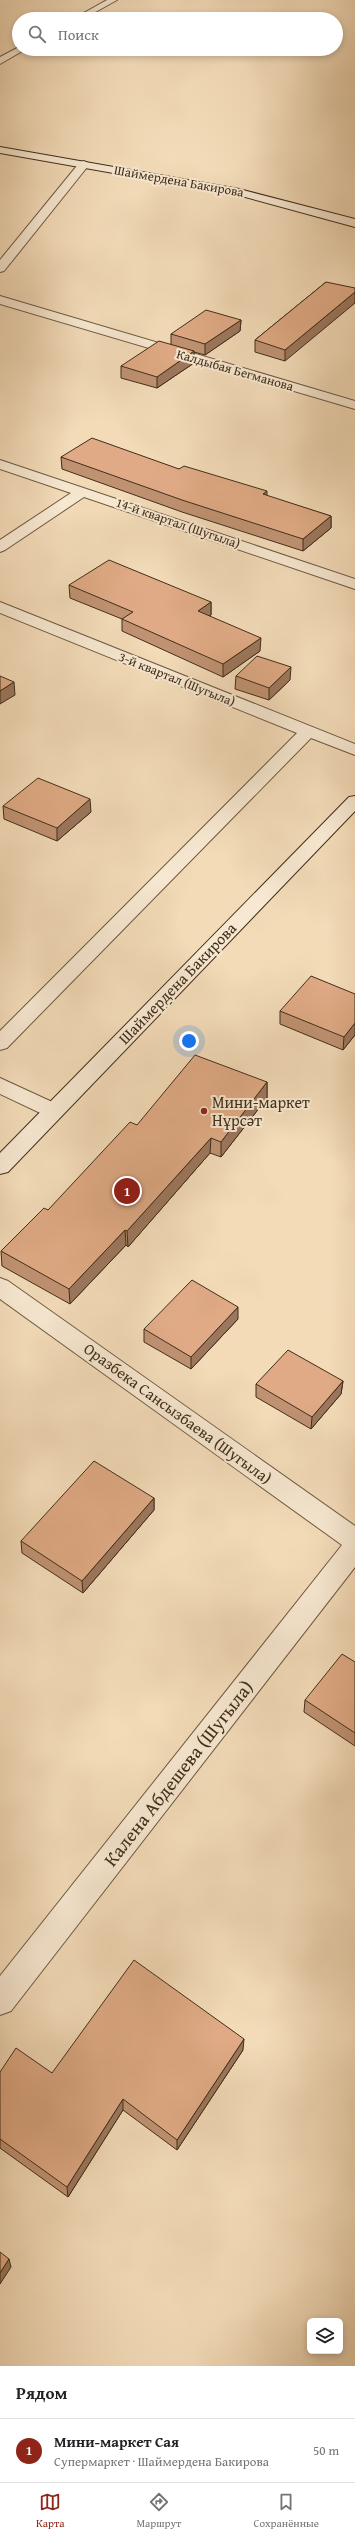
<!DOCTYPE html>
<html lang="ru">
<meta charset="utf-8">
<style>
:root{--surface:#fff;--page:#f2f2f2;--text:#202124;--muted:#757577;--line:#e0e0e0;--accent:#8f2418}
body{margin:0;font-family:"Gentium Book Plus",serif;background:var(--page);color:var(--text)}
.controls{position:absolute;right:12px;bottom:12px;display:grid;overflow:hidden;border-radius:6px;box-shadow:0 2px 6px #0003}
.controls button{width:36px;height:36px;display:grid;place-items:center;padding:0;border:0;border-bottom:1px solid var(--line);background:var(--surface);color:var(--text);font:20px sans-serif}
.you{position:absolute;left:189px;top:1041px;width:14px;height:14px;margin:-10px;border:3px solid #fff;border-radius:50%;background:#1a73e8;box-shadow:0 0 0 6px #1a73e833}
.badge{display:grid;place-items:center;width:26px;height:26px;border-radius:50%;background:var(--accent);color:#fff;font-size:13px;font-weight:700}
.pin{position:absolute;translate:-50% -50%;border:2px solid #fff;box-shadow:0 1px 4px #0006}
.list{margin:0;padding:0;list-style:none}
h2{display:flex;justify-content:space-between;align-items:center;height:52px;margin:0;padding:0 16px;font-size:17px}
h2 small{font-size:13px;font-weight:400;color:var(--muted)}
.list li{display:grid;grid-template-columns:26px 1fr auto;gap:12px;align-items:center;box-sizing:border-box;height:64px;padding:0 16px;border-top:1px solid var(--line)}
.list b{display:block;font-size:15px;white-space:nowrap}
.list p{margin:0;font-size:13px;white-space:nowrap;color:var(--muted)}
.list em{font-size:13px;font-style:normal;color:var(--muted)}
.icon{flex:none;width:22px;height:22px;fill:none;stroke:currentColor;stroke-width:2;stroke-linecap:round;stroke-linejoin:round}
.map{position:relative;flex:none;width:355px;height:2366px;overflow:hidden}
.search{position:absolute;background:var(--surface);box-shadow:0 2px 6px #0003;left:12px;right:12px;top:12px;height:44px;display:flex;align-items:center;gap:10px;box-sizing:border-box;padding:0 14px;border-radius:22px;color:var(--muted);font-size:15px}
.sheet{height:116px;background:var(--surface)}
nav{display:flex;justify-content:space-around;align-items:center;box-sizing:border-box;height:56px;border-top:1px solid var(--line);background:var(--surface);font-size:11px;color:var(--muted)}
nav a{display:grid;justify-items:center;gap:2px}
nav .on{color:var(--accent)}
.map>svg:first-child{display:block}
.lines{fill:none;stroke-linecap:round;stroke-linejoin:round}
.lane-casing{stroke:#6e5942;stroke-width:2}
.street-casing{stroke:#6e5942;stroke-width:2}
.secondary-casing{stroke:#412e1a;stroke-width:2}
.lane{fill:#f7e8d1;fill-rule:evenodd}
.street{fill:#f7e8d1;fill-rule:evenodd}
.secondary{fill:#f7e8d1;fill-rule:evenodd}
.wall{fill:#c09272;stroke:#412e1a}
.shaded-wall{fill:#9c775d;stroke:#412e1a}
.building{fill:#dfaa85;stroke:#412e1a}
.poi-dot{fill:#8f2418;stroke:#f7e8d1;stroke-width:1.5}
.labels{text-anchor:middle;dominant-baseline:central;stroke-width:4;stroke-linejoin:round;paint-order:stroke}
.far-street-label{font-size:13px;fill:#412e1a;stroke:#f7e8d1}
.street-label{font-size:16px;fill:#412e1a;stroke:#f7e8d1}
.poi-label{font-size:16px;fill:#412e1a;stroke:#f7e8d1;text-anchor:start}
.near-street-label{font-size:19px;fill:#412e1a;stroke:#f7e8d1}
</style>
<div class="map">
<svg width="355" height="2366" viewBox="0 0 355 2366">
<rect width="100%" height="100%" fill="#f3dbb8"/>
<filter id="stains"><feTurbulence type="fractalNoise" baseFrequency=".005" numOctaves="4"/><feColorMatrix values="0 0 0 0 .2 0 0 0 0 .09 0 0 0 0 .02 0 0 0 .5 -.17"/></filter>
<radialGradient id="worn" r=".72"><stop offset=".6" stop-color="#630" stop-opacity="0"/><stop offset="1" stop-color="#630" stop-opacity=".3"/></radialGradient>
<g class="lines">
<!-- lane casing -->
<g class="lane-casing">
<path id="lane" d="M107 0H117L83 19H73Z
M19 47V49H26L0 64V57Z"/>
</g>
<!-- street casing -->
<g class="street-casing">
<path id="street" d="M84 161 90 164 88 166 4 271 0 272V260L80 162Z
M0 296 355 401V409L0 304Z
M0 460 355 579V589L84 497 5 550 0 552V540L71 493 0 469Z
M0 602 355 744V755L311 738 7 1048 0 1050V1031L297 733 0 613Z
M0 1078 61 1106 64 1111 61 1116 53 1119 0 1094Z
M0 1278 8 1281 355 1526V1567L11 2011 0 2015V1976L342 1545 0 1299Z"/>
</g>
<!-- secondary casing -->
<g class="secondary-casing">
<path id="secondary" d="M0 147 239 189 355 219V227L238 195 0 153Z
M355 796V811L8 1172 0 1174V1153L349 797Z"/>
</g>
<!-- lane -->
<use href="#lane" class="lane"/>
<!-- street -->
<use href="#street" class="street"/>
<!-- secondary -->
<use href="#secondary" class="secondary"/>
</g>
<!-- wall -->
<path class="wall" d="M326 282 285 361 255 352V340Z
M241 320 240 331 205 355 194 352V363L157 388 121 378V366L171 345V334Z
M61 457 179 469 331 516V528L303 551 182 512 62 469Z
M69 585 211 602V615L209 616 260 651 223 677 122 631V619L70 598Z
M236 676 290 680 269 700 235 689Z
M3 806 91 812 57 841 4 819Z
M355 994V1035L343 1050 280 1024V1011Z
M267 1082V1098L221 1157 210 1153 128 1247 126 1245 70 1304 2 1266 1 1251 48 1210 137 1125Z
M238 1319 191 1369 144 1342V1329Z
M343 1381 341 1394 311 1429 256 1397V1384Z
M154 1498V1510L83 1593 22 1553 21 1541Z
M355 1662V1746L304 1712 305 1700Z
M243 2050 177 2150 123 2110 68 2197 0 2148V2072L52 2073Z"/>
<!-- shaded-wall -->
<path class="shaded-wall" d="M355 292V303L285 361V350Z
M241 320 240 331 205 355V344Z
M194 351V363L157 388V377Z
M267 491V503L263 494Z
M331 516V528L303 551V539Z
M211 602V615L198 624V611Z
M261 638 260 651 223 677V664Z
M291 667 290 680 269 700V688Z
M14 682 15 695 0 704V691Z
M90 799 91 812 57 841V828Z
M355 1023V1035L343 1050 344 1037Z
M267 1082V1098L221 1157V1142Z
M211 1138 210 1153 128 1247 127 1231Z
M125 1230 126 1245 70 1304 69 1289Z
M238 1307V1319L191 1369V1357Z
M343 1381 341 1394 311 1429 312 1417Z
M154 1498V1510L83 1593 82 1581Z
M244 2039 243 2050 177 2150V2140Z
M123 2099V2110L68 2197 67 2187Z
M9 2259 11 2267 0 2284V2273Z"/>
<!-- building -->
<path class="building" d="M326 282 355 288V292L285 350 255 340Z
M206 310 241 320 205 344 171 334Z
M159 341 194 351 157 377 121 366Z
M92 438 179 469 184 466 267 491 263 494 331 516 303 539 182 500 61 457Z
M109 560 211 602 198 611 261 638 223 664 122 619 133 612 69 585Z
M257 656 291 667 269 688 236 676Z
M0 676 14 682 0 691Z
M38 778 90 799 57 828 3 806Z
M311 976 355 994V1023L344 1037 280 1011Z
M195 1055 267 1082 221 1142 211 1138 127 1231 125 1230 69 1289 1 1251 44 1208 48 1210 130 1122 137 1125Z
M192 1280 238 1307 191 1357 144 1329Z
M288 1350 343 1381 312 1417 256 1384Z
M94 1461 154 1498 82 1581 21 1541Z
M342 1654 355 1662V1733L305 1700Z
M134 1960 244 2039 177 2140 123 2099 67 2187 0 2139V2072L16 2048 52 2073Z
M0 2252 9 2259 0 2273Z"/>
<!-- markers -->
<circle class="poi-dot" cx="204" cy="1111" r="4"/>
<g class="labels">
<!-- far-street labels -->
<g class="far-street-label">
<text transform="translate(179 181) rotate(10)">Шаймердена Бакирова</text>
<text transform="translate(235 370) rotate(16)">Калдыбая Бегманова</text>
<text transform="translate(178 523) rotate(19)">14-й квартал (Шугыла)</text>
<text transform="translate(177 679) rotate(22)">3-й квартал (Шугыла)</text>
</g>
<!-- street labels -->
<g class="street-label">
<text transform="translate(177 983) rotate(-46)">Шаймердена Бакирова</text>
<text transform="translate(178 1413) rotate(36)">Оразбека Сансызбаева (Шугыла)</text>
</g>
<!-- poi labels -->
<g class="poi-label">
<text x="212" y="1102">Мини-маркет<tspan x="212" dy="18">Нұрсәт</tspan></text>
</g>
<!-- near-street labels -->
<g class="near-street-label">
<text transform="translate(178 1773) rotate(-52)">Калена Абдешева (Шугыла)</text>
</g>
</g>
<rect width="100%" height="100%" filter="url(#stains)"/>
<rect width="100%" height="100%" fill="url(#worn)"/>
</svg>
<div class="controls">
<button><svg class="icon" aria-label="layers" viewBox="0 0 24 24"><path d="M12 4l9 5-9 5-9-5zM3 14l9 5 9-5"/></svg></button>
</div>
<div class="you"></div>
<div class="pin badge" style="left:127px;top:1191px">1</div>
<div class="search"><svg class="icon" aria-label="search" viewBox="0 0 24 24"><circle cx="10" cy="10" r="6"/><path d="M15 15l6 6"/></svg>Поиск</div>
</div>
<section class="sheet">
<h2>Рядом<small></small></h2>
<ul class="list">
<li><span class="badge">1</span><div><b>Мини-маркет Сая</b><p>Супермаркет · Шаймердена Бакирова</p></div><em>50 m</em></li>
</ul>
</section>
<nav>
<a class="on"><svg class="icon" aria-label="map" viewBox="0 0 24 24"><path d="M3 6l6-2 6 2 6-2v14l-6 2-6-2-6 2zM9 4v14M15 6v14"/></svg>Карта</a>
<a><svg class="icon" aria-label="directions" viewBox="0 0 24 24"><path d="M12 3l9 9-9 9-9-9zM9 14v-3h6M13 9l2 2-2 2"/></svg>Маршрут</a>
<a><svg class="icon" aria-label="saved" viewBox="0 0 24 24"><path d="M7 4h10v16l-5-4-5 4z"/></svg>Сохранённые</a>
</nav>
